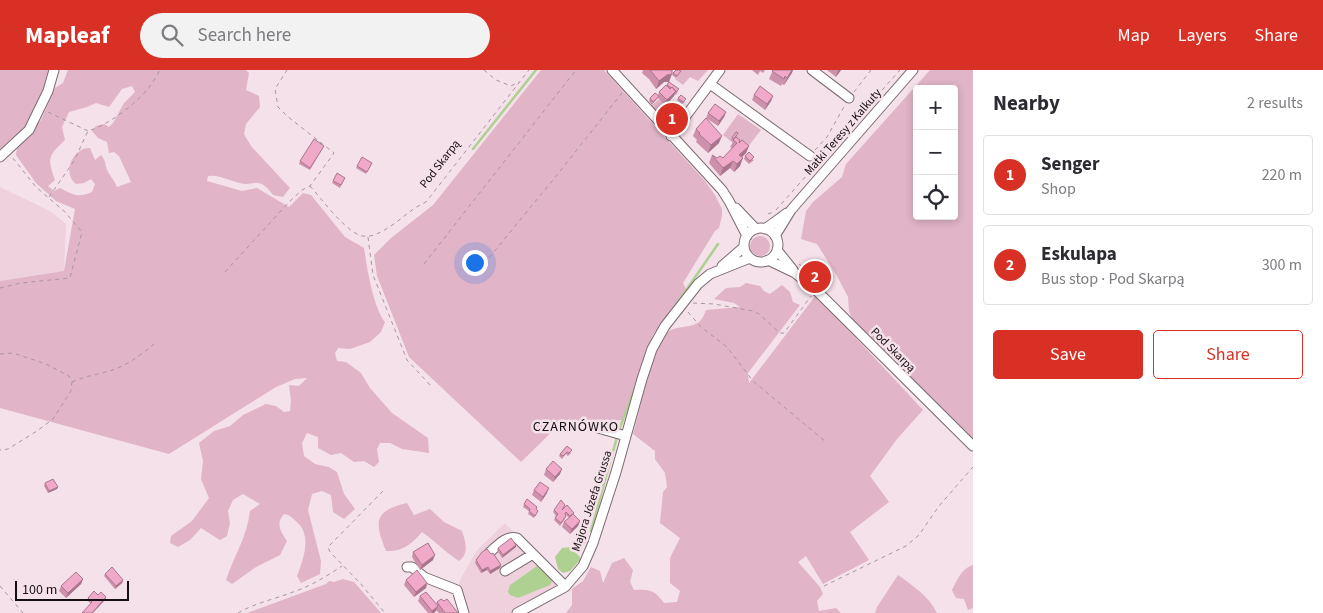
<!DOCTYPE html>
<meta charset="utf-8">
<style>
:root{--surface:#fff;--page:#f2f2f3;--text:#2b2b33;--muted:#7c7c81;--line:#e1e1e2;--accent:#d93025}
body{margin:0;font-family:"Source Sans 3",sans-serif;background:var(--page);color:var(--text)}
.controls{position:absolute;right:15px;top:15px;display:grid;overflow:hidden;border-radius:5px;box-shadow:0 2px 8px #0003}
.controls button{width:45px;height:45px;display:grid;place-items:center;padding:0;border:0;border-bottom:1px solid var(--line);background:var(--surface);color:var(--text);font:25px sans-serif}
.scale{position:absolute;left:15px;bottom:12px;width:114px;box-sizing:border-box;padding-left:5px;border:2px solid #160f12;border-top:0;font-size:14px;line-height:18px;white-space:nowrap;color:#160f12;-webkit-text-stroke:4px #f5e1e9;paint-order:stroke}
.you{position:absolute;left:474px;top:192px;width:18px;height:18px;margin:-12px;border:4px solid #fff;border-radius:50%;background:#1a73e8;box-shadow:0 0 0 8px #1a73e833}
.badge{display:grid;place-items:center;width:32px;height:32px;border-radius:50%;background:var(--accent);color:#fff;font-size:16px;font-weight:700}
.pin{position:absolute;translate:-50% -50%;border:2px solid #fff;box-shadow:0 1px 5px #0006}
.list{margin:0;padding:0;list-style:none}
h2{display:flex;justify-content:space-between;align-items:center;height:65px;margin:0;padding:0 20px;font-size:21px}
h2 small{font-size:16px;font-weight:400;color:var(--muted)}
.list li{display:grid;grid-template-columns:32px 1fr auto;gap:15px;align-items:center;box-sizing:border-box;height:80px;margin:0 10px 10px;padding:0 10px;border:1px solid var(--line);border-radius:5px}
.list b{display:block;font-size:19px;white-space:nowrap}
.list p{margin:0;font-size:16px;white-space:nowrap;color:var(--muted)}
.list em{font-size:16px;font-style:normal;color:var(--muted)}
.actions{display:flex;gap:10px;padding:15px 20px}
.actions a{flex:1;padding:11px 0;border:1px solid var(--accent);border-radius:5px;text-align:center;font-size:18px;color:var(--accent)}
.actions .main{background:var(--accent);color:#fff}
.icon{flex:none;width:28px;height:28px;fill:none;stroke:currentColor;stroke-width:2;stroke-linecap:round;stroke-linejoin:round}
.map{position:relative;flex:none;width:973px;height:543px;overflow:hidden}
header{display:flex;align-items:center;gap:30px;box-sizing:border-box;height:70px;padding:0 25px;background:var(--accent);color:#fff}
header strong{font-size:24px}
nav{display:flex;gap:28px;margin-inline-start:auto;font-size:18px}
.search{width:350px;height:45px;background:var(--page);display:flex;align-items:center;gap:12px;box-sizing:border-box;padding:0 18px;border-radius:28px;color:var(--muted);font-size:19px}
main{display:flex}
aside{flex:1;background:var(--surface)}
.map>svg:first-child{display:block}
.built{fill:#eed1dd}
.green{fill:#e1b4c7;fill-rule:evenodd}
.water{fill:#aed091}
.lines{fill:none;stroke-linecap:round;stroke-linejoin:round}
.stream{stroke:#aed091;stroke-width:2.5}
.minor-casing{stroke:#7b6970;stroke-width:11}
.path{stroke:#a7979d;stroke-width:1;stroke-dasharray:4 4;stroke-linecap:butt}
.minor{stroke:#fff;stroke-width:9}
.wall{fill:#ce91ac}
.shaded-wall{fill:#a8768c}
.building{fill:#f0a9c8;stroke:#a8768c}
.labels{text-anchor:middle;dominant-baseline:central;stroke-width:5;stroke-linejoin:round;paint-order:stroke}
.street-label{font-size:12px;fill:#160f12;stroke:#f5e1e9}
.neighbourhood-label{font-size:14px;letter-spacing:1px;fill:#160f12;stroke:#f5e1e9}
</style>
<header>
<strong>Mapleaf</strong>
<div class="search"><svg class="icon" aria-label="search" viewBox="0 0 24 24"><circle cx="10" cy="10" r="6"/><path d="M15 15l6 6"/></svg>Search here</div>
<nav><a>Map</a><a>Layers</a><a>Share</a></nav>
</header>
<main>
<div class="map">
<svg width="973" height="543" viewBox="0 0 973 543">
<rect width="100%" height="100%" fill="#f5e1e9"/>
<!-- built -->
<path class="built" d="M0 117 50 141 66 154 64 201 0 211Z
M505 453 565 517 517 543H464L457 520 461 508 477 480Z"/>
<!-- green -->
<path class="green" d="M0 0H54L29 60 8 81 0 80Z
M68 0H246L249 3 246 20 259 26 260 37 246 54 244 64 251 76 290 118 283 127 273 125C269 120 265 114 258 113 255 112 250 114 246 114 233 113 220 104 208 106L207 111 242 121 257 118 289 137 303 123 311 125 345 167 364 178C367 198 373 237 385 252L381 262 370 272 350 279 338 278 335 283 337 291 346 292 361 303 370 318 392 343 428 368 429 383 402 379 390 373H380L377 379 379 392 374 397 364 391 354 392 341 383 331 385 318 378V367L307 363 302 373 304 386 315 394 329 397 337 402 344 424 355 439 344 449 333 442 331 425 322 421 312 424 308 440 321 491 320 504 301 513 297 506C303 490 312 467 298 453 293 449 291 445 284 444 275 454 281 462 287 471L280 485 256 497 232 514 226 510C234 486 247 467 250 441L260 434 243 424 233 430 228 441 230 453 227 466 220 470 201 458 190 470 178 477 170 473 171 466 192 451 209 428 201 409 203 391 199 373 214 361 230 356 243 345 266 334 276 336 284 342 290 341 291 331 289 315 299 316 307 308 295 309 276 317 169 384 0 338V211L64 201 75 139 56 131 36 113 16 85 17 77 41 50 55 18 63 13ZM132 16 135 22 124 33 113 53 109 57 104 54 96 56 92 61 98 68 107 72 109 83 114 82 119 86 131 112 117 117C114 109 108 104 106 97 105 92 105 90 101 85L95 90 90 78C74 77 61 102 76 114L84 113 91 109 95 114 92 122C78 128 73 125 60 118L54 121 48 116 55 110C47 88 48 86 65 70L62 57 69 42 87 37 96 33 109 37 122 19Z
M541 0H604L705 111 715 125 722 139V146L719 158 715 161 683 213 686 219 653 265 623 350 563 351 521 392 409 287 377 206 374 185 391 168 433 135Z
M677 0H708L698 11 690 7 683 15 675 9 680 4Z
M930 0H973V370L853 252 849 241 848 227 837 206 817 174 801 169 806 141 813 132 842 107 846 94ZM917 19H954V146H917Z
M659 29 670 30 680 39 675 45 666 47 664 50 651 36Z
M738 44 761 60 744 82 723 65Z
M750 176a10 10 0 1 1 20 0a10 10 0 1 1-20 0Z
M746 213 760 216 764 221 770 224 782 215 790 222 793 232 800 235 748 303 749 313 816 225 923 340 897 369 870 406 889 432 850 462 869 490 823 514 806 486 798 492 820 517 823 524 817 531 819 541 836 538 841 543H566L572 535V519L583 511 591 497 600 501 603 513 612 493 624 488 633 500 630 512 634 520C649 519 655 520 664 533L677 532 680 521 670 513V488L680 468 660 453 663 422 667 417 665 403 655 389V381L633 364C640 339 651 282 666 264 674 254 692 260 701 250 703 248 705 243 706 240L740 237 734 233 714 229 726 218 740 217Z
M407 433 414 445 430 439 444 452 462 461C465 471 470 483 459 491 445 482 435 471 422 462 412 474 402 482 386 481 374 451 374 441 407 433Z
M973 495V538L968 540 964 529 956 528 952 520C957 510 962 498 973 495Z
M898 505C913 516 929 526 937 543H875L877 537Z
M343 509 354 512 381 543H247L326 514 329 511 334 512Z"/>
<!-- water -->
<path class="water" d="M570 477 580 487V490L570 501 563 503 558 499 555 487 562 478Z
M540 494 553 509 550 515 518 528 510 525 508 522 510 515Z"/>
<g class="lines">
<!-- stream -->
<path class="stream" d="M473 79 536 0
M671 242 718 174
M619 360 636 315
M591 461 617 367"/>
<!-- minor casing -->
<g class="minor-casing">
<path id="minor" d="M612 0 722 120 729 131 747 166
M812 0 849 28
M710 14 810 86
M671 66 720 0
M0 87 29 60 48 21 54 0
M736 138 756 159
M744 175a17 17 0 1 1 34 0a17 17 0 1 1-34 0Z
M765 159 787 143
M775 166 791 140 913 0
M777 180 793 200
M768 190 795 203 816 220 973 376
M722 196 744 177
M598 358 626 366
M489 483C497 476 506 465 517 468L565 516
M407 497H412L424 507 457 520 464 543
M505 501 533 484
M517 543 565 517 583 496 593 473 616 402 642 309 652 279 665 256 698 214 710 204 750 188"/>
</g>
<!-- path -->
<path class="path" d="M484 0 496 10 511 16 519 12
M854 22 871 0
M48 42 88 61
M815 80 827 67 845 35
M310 116C321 128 347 164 363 166 372 168 383 161 391 156 404 147 411 139 426 132L529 0
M49 127 74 91 88 61C108 55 133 36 147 20 152 14 156 7 160 0
M776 140 900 0
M768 144 773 142
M368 167 373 205 407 290 431 316
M424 194 576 0
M799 194 813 206
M479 200 557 105 622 23
M225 202 290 131 302 120 310 116 334 83 287 46 278 37 275 19 287 0
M0 218 21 213 70 208 82 162 65 142 36 117 12 87
M693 233 714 234 753 241 759 244 780 263H784L811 226
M688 242 701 257 727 277 753 311 826 372
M0 284 13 283 46 294 69 306 72 312 71 321 53 349 37 361 8 379 0 380
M72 312C87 305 103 304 118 298 132 292 143 283 154 274
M383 421 328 477 330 482 360 513 385 543
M0 516 23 543
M824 516 906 476 919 465 939 436 973 397
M238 543C255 533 275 529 293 522 311 516 327 506 342 496"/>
<!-- minor -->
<use href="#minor" class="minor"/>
</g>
<!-- wall -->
<path class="wall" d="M643 0H672L669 12H664L656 19 649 9 642 3Z
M752 0H765L763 3 760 1 758 5Z
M773 0H793L784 15 782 14 781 16 769 9Z
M827 0H841L836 7Z
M673 3 680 4 676 8 672 5Z
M669 12 678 21 676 25 675 24 674 26 665 35 658 28 652 35 649 31 650 28 658 26 659 22 666 16Z
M754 25 773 26 771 31 765 40 752 30Z
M678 28 685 32 682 34 677 30Z
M667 42 676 43 679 47 677 52 667 53 665 52V47Z
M726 42 724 47 718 56 706 48 708 43Z
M696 59 719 73 708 83 696 72 697 70 693 66Z
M738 63 736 67 739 72 749 76 746 83 742 87 740 96 734 102 730 98 720 106 709 93 712 85 717 88H723L732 78 730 77 733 72 731 70 732 68Z
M324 76 310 100 299 94 300 91Z
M745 86 754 90 749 94 744 89Z
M371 95 366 104 356 98 357 96Z
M344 110 340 118 332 113 333 111Z
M567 376 571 383 568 386 566 384 562 389 559 386 560 384Z
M546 399 560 404 553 412 544 405Z
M45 413 58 417 57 419 48 423 44 416Z
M534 420 547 423 541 432 532 425Z
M524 434 537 437 536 439 538 441 534 448 528 444 529 441 523 437Z
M564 438 574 445 580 451 578 456 570 464 562 457 564 452 569 448 565 444 566 446 565 449 560 456 554 450 556 446 553 442 554 440Z
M577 469 586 472 581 477 576 471Z
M516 475V477L502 488 497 480 498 478Z
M413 482 433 490 420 500 412 487Z
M491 484 501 495 500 498 490 504 487 500 481 503 475 493 476 490Z
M105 504 123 510 122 513 115 519 104 506Z
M83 509 81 514 66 528 59 521 61 516Z
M406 510 427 513 426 518 414 527 404 515Z
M98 525 106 527 105 530 90 533 87 530 88 528Z
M420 526 436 534 437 532 444 531 458 543H439L436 540 434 543H428L418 531Z"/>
<!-- shaded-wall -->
<path class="shaded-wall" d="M792 0H793L792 3 784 15 787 8Z
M838 0H841L836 7Z
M672 4 669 12H664L656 19 659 11 667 5Z
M676 21 674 26 665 35 667 30Z
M773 26 771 31 765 40 767 34Z
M726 42 724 47 718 56 719 51Z
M679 47 677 52 667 53 669 48Z
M722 66 719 73 708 83 711 75Z
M749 76 746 83 737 92 739 85Z
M743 88 740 96 734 102 737 94Z
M733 91 730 98 720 106 723 98Z
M562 399 560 404 553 412 555 407Z
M58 417 57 419 48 423 49 421Z
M549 418 547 423 541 432 543 427Z
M580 451 578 456 570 464 572 459Z
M516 475V477L502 488 503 485Z
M435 485 433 490 420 500 422 495Z
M501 495 500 498 490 504V501Z
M488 497 487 500 481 503 482 500Z
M83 509 81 514 66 528 68 523Z
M123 510 122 513 115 519 116 516Z
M427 513 426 518 414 527 416 522Z
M106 527 105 530 93 543H92Z
M438 536 436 541 434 543H431L432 541Z"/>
<!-- building -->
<path class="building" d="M650 0H672V4L667 5 659 11Z
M676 0H679L681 1 677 6 673 3Z
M773 0H792L787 8 785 6 784 9 772 1Z
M669 12 679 19 676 22 672 17 671 18 667 15Z
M666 15 670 19 672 17 676 21 667 30 659 22Z
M760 16 773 26 767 34 754 25Z
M655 23 659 26 653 32 650 28Z
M681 25 686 29 683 32 678 28Z
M715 34 726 42 719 51 708 43Z
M676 40V43H679V47L669 48 667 46V42Z
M706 48 722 66 711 75 699 64 700 63 696 59Z
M736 62 738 63 734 69 732 68Z
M736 67 740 70 739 73 742 70 749 76 739 85 743 88 737 94 733 91 723 98 712 85 717 88 720 86 723 88 737 73 733 70Z
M314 69 324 76 310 98 300 91Z
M749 82 754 87 750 91 745 86Z
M362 87 372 93 367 102 357 96Z
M337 103 345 108 341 115 333 111Z
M567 376 572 380 569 383 567 382 563 386 560 384Z
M553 391 562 399 555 407 546 399Z
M53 409 58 417 49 421 45 413Z
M540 412 549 418 543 427 534 420Z
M527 429 537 437 536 439 538 441 535 446 529 441 530 439 524 434Z
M561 430 565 435 562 440 567 435 574 443 570 446 566 442 565 444 566 446 561 453 555 448 558 444 554 440Z
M573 444 580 451 572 459 564 452Z
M582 464 587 469 582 474 577 469Z
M511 468 516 475 503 485 498 478Z
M428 473 435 485 422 495 413 482Z
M487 479 491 484 493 483 501 495 490 501 488 497 482 500 476 490 482 482Z
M112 497 123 510 116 516 105 504Z
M417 500 427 513 416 522 406 510Z
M76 502 83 509 68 523 61 516Z
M94 521 98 525 101 522 106 527 92 543H82L92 532 88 528Z
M426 522 438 536 432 541 420 526Z
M441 529 444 531 447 529 458 543H445L437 532Z"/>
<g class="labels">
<!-- street labels -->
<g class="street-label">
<text transform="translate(843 62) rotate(-49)">Matki Teresy z Kalkuty</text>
<text transform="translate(440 94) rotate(-52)">Pod Skarpą</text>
<text transform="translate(893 280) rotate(45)">Pod Skarpą</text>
<text transform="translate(592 431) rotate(-72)">Majora Józefa Grussa</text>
</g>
<!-- neighbourhood labels -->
<g class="neighbourhood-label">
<text x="576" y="357">CZARNÓWKO</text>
</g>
</g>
</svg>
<div class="controls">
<button>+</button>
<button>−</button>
<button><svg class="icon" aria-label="locate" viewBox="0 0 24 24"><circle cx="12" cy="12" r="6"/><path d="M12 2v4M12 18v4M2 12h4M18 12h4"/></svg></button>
</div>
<div class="scale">100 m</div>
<div class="you"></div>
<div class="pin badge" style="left:672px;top:49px">1</div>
<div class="pin badge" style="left:815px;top:207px">2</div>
</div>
<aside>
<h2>Nearby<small>2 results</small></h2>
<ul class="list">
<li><span class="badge">1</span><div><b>Senger</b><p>Shop</p></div><em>220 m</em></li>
<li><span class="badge">2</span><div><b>Eskulapa</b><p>Bus stop · Pod Skarpą</p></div><em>300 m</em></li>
</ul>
<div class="actions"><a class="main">Save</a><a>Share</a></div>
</aside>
</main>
